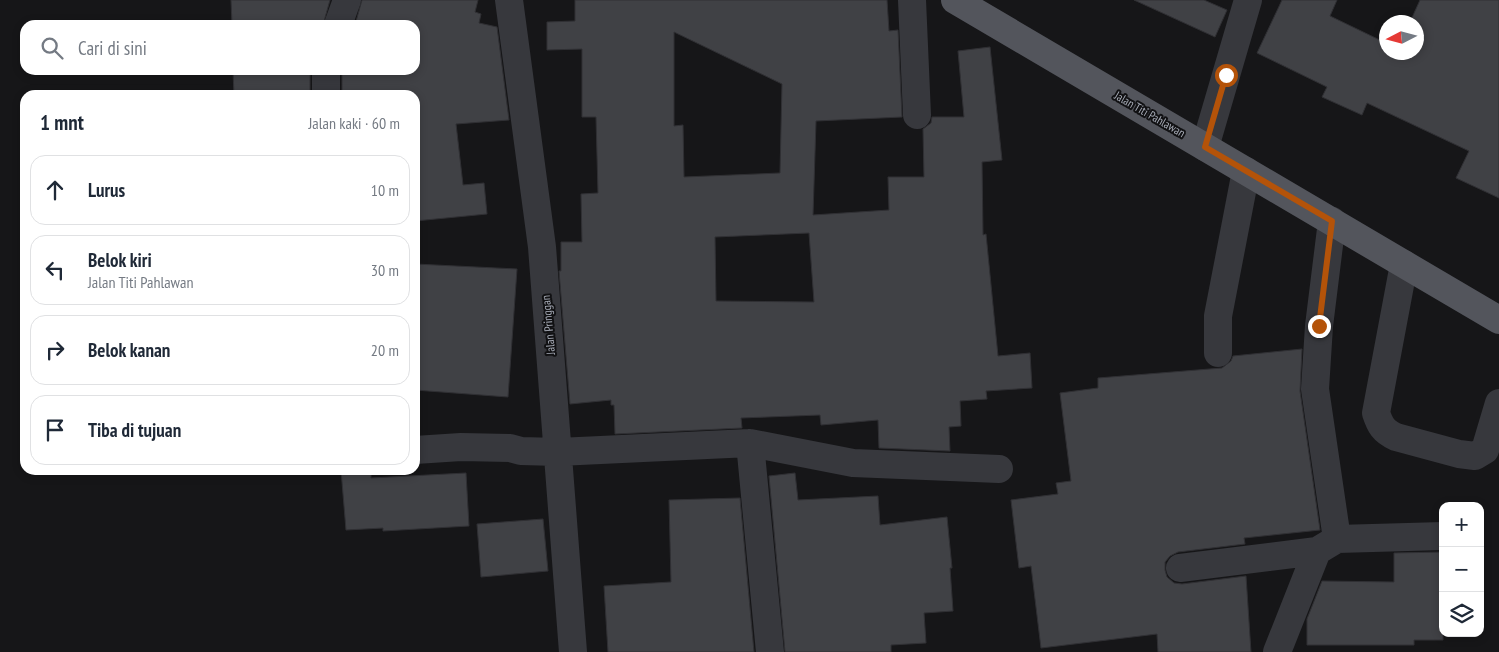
<!DOCTYPE html>
<html lang="id">
<meta charset="utf-8">
<style>
:root{--surface:#fff;--page:#f2f2f3;--text:#1f2937;--muted:#747a83;--line:#e0e1e3}
body{margin:0;font-family:"PT Sans Narrow",sans-serif;background:var(--page);color:var(--text)}
.controls{position:absolute;right:15px;bottom:15px;display:grid;overflow:hidden;border-radius:10px;box-shadow:0 2px 8px #0003}
.controls button{width:45px;height:45px;display:grid;place-items:center;padding:0;border:0;border-bottom:1px solid var(--line);background:var(--surface);color:var(--text);font:25px sans-serif}
.compass{position:absolute;left:1379px;top:15px;width:45px;height:45px;border-radius:50%;background:var(--surface);box-shadow:0 2px 8px #0003;rotate:264deg}
.stop{position:absolute;width:15px;height:15px;margin:-11px;border:4px solid #b45309;border-radius:50%;background:#fff}
.stop.end{background:#b45309;border-color:#fff;box-shadow:0 1px 5px #0008}
.list{margin:0;padding:0;list-style:none}
h2{display:flex;justify-content:space-between;align-items:center;height:65px;margin:0;padding:0 20px;font-size:21px}
h2 small{font-size:16px;font-weight:400;color:var(--muted)}
.list li{display:grid;grid-template-columns:32px 1fr auto;gap:15px;align-items:center;box-sizing:border-box;height:70px;margin:0 10px 10px;padding:0 10px;border:1px solid var(--line);border-radius:15px}
.list b{display:block;font-size:19px;white-space:nowrap}
.list p{margin:0;font-size:16px;white-space:nowrap;color:var(--muted)}
.list em{font-size:16px;font-style:normal;color:var(--muted)}
.icon{flex:none;width:28px;height:28px;fill:none;stroke:currentColor;stroke-width:2;stroke-linecap:round;stroke-linejoin:round}
.map{position:relative;flex:none;width:1499px;height:652px;overflow:hidden}
.search{position:absolute;background:var(--surface);box-shadow:0 2px 8px #0003;left:20px;top:20px;width:400px;height:55px;display:flex;align-items:center;gap:12px;box-sizing:border-box;padding:0 18px;border-radius:15px;color:var(--muted);font-size:19px}
.panel{position:absolute;background:var(--surface);box-shadow:0 2px 8px #0003;left:20px;top:90px;width:400px;height:385px;border-radius:15px}
.map>svg:first-child{display:block}
.building{fill:#404145;stroke:#303034;fill-rule:evenodd}
.lines{fill:none;stroke-linecap:round;stroke-linejoin:round}
.minor{stroke:#37383d;stroke-width:28}
.major{stroke:#53555c;stroke-width:28}
.route{stroke:#b45309;stroke-width:6}
.labels{text-anchor:middle;dominant-baseline:central;stroke-width:4;stroke-linejoin:round;paint-order:stroke}
.street-label{font-size:12px;fill:#a8adb8;stroke:#111113}
</style>
<div class="map">
<svg width="1499" height="652" viewBox="0 0 1499 652">
<rect width="100%" height="100%" fill="#161618"/>
<!-- building -->
<path class="building" d="M231 0H330L323 25H232Z
M362 0H478L475 12 481 14 479 23 497 27 509 120 456 124 463 185 484 183 487 214 415 221V95H342V70H415V25H355Z
M575 0H887L889 31 898 30 902 117 816 121 813 215 889 210 888 177H924L923 129 931 123 932 117H964L958 51 990 47 1002 160 982 162 983 235 986 234 998 356 1030 353 1032 388 986 391 987 399 960 401 961 426 949 427 950 451 879 448 878 420 821 425 820 415 741 418 742 428 615 434 614 405H611V400L570 404 559 271H561V242H582L581 194 598 193 596 117H582V49L547 50V22L575 21ZM674 32 782 84 780 173 684 177 683 125 674 126ZM809 233 814 302 716 301 715 237Z
M1134 0H1204L1227 10 1215 37Z
M1282 0H1337L1330 16 1386 43V52H1416V22H1410L1420 0H1499V198L1456 178 1469 151 1367 103 1362 115 1322 97 1327 87 1257 53Z
M233 70H310V95H234Z
M415 264 517 269 508 397 415 390Z
M1302 349 1300 391 1320 530 1244 538 1245 544 1178 552 1170 556 1165 562V570L1167 577 1174 583 1182 584 1246 576 1251 652H1158L1157 634 1041 648 1031 566 1019 568 1011 500 1058 494 1056 483 1071 481 1060 393 1098 388V378L1222 368 1231 361 1233 356Z
M341 470H371V478L466 473 469 526 383 531V528L346 530Z
M795 473 798 500 878 496 880 525 947 517 952 568H950L953 611 924 613 926 643 891 645V652H785L769 476Z
M740 498 754 652H608L604 586 671 582 669 500Z
M543 519 548 571 481 577 477 524Z
M1443 552V640H1414V645H1307V619L1322 581 1394 582V553Z"/>
<g class="lines">
<!-- minor -->
<path class="minor" d="M509 0 542 247 573 652
M912 0 917 115
M338 25 347 0
M326 70V95
M1205 147 1248 0
M1404 264 1376 413C1380 425 1383 431 1396 437L1459 454 1475 456 1485 450 1499 403
M1218 353V316L1246 171
M750 443 770 652
M415 450 461 447 510 448 521 451 558 452 750 443 853 463 999 469
M1337 539 1443 536
M1317 551 1337 539 1315 389 1319 326 1332 221
M1180 568 1317 551 1277 652"/>
<!-- major -->
<path class="major" d="M955 0 1499 320"/>
</g>
<g class="lines">
<!-- route -->
<path class="route" d="M1226 75 1205 147 1332 221 1319 326"/>
</g>
<g class="labels">
<!-- street labels -->
<g class="street-label">
<text transform="translate(1150 114) rotate(30)">Jalan Titi Pahlawan</text>
<text transform="translate(548 325) rotate(-95)">Jalan Pringgan</text>
</g>
</g>
</svg>
<div class="controls">
<button>+</button>
<button>−</button>
<button><svg class="icon" aria-label="layers" viewBox="0 0 24 24"><path d="M12 4l9 5-9 5-9-5zM3 14l9 5 9-5"/></svg></button>
</div>
<svg class="compass" viewBox="-18 -18 36 36"><path d="M0-13l5 13h-10z" fill="#e53935"/><path d="M0 13l5-13h-10z" fill="#747a83"/></svg>
<div class="stop" style="left:1226px;top:75px"></div>
<div class="stop end" style="left:1319px;top:326px"></div>
<div class="search"><svg class="icon" aria-label="search" viewBox="0 0 24 24"><circle cx="10" cy="10" r="6"/><path d="M15 15l6 6"/></svg>Cari di sini</div>
<section class="panel">
<h2>1 mnt<small>Jalan kaki · 60 m</small></h2>
<ul class="list">
<li><svg class="icon" aria-label="ahead" viewBox="0 0 24 24"><path d="M12 20V5M6 11l6-6 6 6"/></svg><div><b>Lurus</b></div><em>10 m</em></li>
<li><svg class="icon" aria-label="left" viewBox="0 0 24 24"><path d="M17 20v-9H6M10 6l-5 5 5 5"/></svg><div><b>Belok kiri</b><p>Jalan Titi Pahlawan</p></div><em>30 m</em></li>
<li><svg class="icon" aria-label="right" viewBox="0 0 24 24"><path d="M7 20v-9h11M14 6l5 5-5 5"/></svg><div><b>Belok kanan</b></div><em>20 m</em></li>
<li><svg class="icon" aria-label="arrive" viewBox="0 0 24 24"><path d="M6 21V4h12l-3 4 3 4H6"/></svg><div><b>Tiba di tujuan</b></div></li>
</ul>
</section>
</div>
